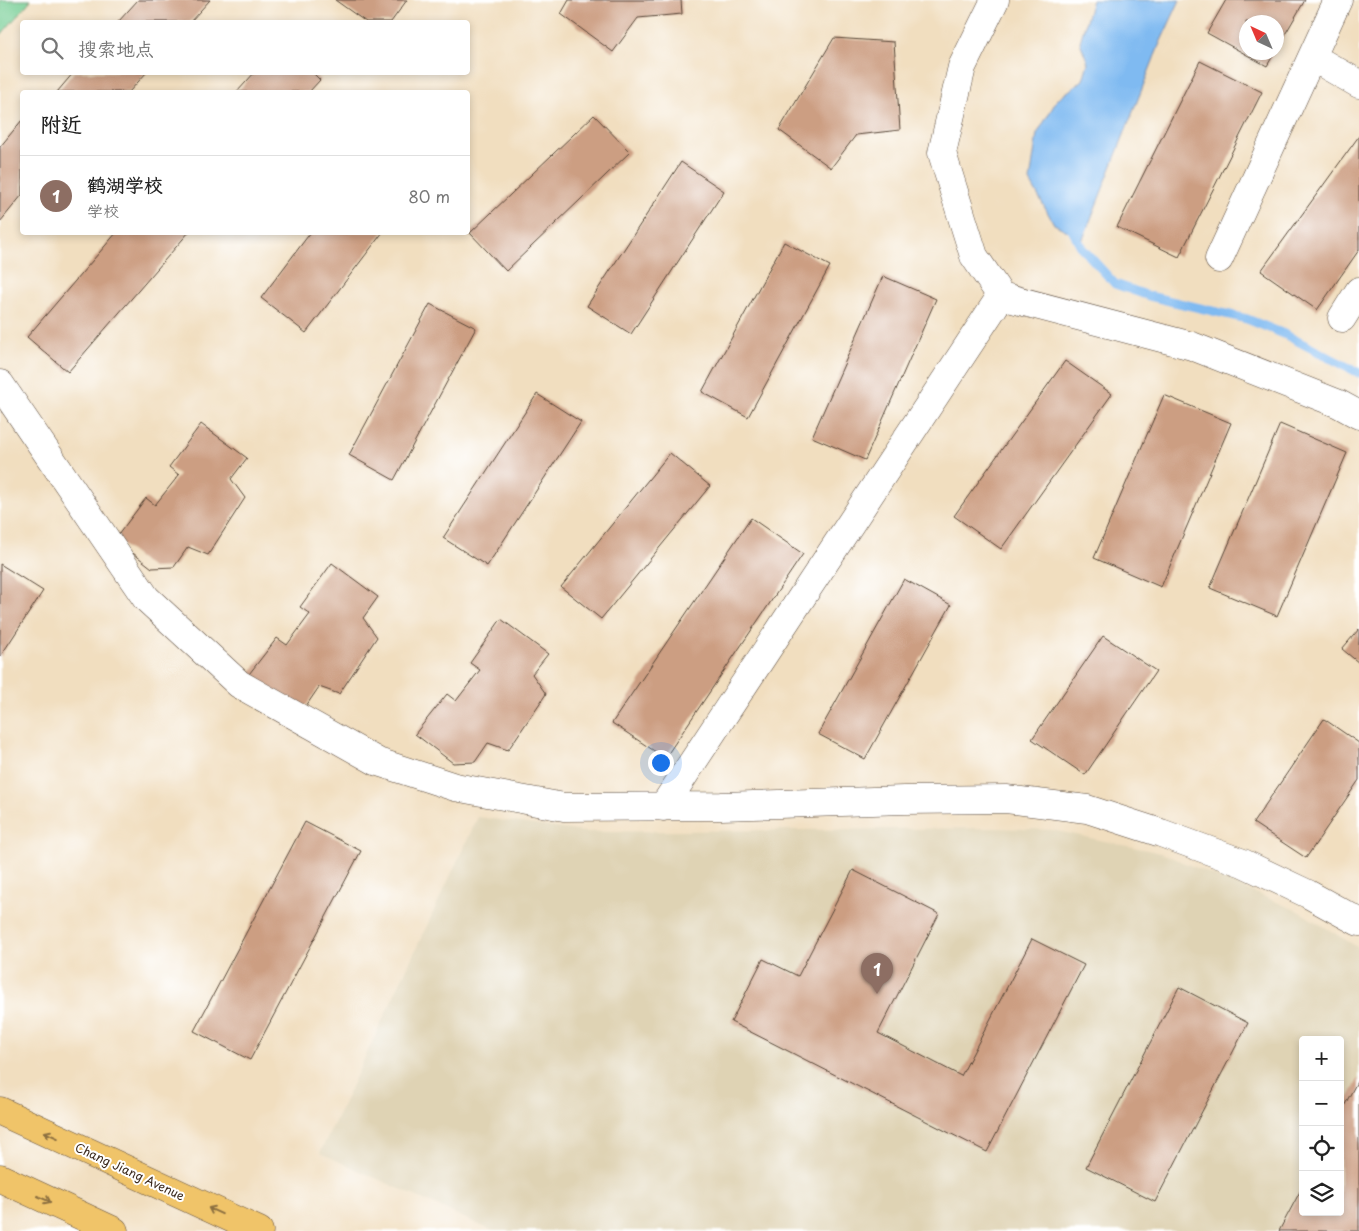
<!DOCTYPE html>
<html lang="zh">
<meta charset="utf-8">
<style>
:root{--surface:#fff;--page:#f2f2f2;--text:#222;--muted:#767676;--line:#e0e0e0;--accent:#1a73e8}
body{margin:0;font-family:"Playpen Sans","LXGW WenKai TC",sans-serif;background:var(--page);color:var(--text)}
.controls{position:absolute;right:15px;bottom:15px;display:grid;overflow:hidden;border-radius:5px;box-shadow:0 2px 8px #0003}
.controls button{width:45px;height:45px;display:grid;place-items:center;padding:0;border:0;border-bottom:1px solid var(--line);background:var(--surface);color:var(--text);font:25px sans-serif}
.compass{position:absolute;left:1239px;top:15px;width:45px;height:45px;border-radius:50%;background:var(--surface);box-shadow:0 2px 8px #0003;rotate:316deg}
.you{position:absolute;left:660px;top:762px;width:18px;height:18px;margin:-12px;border:4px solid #fff;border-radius:50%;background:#1a73e8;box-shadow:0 0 0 8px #1a73e833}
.badge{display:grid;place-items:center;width:32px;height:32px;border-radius:50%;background:var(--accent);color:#fff;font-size:16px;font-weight:700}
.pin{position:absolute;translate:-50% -41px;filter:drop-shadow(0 1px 2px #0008)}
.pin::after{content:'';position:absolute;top:26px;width:18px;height:15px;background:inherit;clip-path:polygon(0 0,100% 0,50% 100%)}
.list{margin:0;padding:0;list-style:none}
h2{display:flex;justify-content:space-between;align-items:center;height:65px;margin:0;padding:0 20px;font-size:21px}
h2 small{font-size:16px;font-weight:400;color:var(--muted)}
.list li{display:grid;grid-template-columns:32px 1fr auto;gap:15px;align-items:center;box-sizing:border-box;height:80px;padding:0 20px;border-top:1px solid var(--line)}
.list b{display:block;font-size:19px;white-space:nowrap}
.list p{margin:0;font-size:16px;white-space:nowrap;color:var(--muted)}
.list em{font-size:16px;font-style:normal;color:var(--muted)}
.icon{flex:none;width:28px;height:28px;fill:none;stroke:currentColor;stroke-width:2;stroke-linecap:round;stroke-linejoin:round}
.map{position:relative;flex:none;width:1359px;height:1231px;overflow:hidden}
.search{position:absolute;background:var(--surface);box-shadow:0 2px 8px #0003;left:20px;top:20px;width:450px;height:55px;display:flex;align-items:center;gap:12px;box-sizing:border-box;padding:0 18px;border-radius:5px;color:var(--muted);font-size:19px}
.panel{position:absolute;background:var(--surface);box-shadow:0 2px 8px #0003;left:20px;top:90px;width:450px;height:145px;border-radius:5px}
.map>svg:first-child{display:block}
.built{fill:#dfd3b4;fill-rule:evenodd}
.green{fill:#76ce94;stroke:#587c59}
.water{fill:#7fbaf1;stroke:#5d7288}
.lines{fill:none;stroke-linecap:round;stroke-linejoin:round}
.stream{stroke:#7fbaf1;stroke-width:9}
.building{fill:#cc9e82}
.minor-casing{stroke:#564536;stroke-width:29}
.major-casing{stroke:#564536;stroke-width:29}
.minor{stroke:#fff;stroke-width:28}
.major{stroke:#f0c469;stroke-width:28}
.oneway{stroke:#8c6f40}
.labels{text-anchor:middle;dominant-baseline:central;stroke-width:4;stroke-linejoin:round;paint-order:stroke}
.street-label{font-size:12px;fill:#3b2a1e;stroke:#fff}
</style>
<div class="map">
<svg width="1359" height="1231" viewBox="0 0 1359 1231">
<rect width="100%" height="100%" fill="#fff"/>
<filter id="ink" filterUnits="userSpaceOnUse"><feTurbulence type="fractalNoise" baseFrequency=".02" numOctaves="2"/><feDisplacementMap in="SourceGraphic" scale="10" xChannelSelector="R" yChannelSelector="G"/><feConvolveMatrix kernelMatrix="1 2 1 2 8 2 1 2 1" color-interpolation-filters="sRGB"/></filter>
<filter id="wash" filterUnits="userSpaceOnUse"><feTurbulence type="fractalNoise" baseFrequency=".0096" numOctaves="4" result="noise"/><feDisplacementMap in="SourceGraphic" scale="20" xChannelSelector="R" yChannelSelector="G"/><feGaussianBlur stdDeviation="1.12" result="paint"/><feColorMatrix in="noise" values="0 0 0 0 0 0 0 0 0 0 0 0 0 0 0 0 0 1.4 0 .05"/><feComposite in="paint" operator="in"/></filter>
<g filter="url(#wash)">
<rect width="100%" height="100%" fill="#f1debf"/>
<!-- built -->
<path class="built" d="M478 817 584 832 992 828 1052 830 1161 853 1298 911 1359 948V1231H493L320 1153ZM1303 1040H1340V1212H1303Z"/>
<!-- green -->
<path class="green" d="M0 0H31L0 36Z"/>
<!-- water -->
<path class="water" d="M1092 0H1180L1160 43 1083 239 1054 224 1030 181 1037 134 1057 100 1083 80 1088 63 1080 42Z"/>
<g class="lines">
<!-- stream -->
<path class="stream" d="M1070 226 1082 248 1115 284 1149 296 1247 319 1284 334 1359 373"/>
</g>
<g id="blocks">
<!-- building -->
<path class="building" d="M138 0H210L190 22H118Z
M335 0H407L391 22H366Z
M569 0H681L682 14 638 18 613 52 561 14Z
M1226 0H1305L1276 50V22H1246V52H1275L1267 66 1207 33Z
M834 38 894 42 900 130 856 135 831 168 779 130Z
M1200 61 1262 92 1179 257 1117 227Z
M74 72H147L129 92H57Z
M255 72H312L320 80 309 92H237Z
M594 115 630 152 506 271 470 233Z
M22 120V195L0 222V147Z
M1359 136V250L1317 310 1261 271Z
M681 162 724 191 631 334 587 306Z
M117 232H189L68 372 27 337Z
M311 232H383L306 333 261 298Z
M784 242 830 266 748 417 702 392Z
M883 276 936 299 865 460 812 437Z
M430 304 476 328 394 480 349 455Z
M1065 361 1112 394 1001 549 954 516Z
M537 394 581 422 487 566 443 538Z
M1164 395 1231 423 1161 587 1094 558Z
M201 424 247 458 231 479 245 498 208 555 188 547 174 567 152 568 115 539 146 498 155 505 179 475 169 467Z
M1280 424 1347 453 1277 616 1210 588Z
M670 453 710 486 601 619 561 587Z
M751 518 803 554 665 758 612 723Z
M332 563 378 597 363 618 377 637 339 694 319 687 306 706 284 707 246 678 277 638 287 645 310 614 300 607Z
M0 564 43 591 0 657Z
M904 579 951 605 865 759 818 734Z
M501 619 548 654 532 674 546 694 508 750 488 743 475 762 453 763 415 734 447 694 456 701 480 670 470 663Z
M1359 629V663L1342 649Z
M1103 636 1156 671 1085 775 1032 739Z
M1324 719 1359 743V780L1306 858 1253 823Z
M305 822 361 851 250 1060 194 1031Z
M853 870 939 914 878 1033 961 1076 1032 939 1084 965 987 1152 731 1022 763 959 798 976Z
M1179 987 1248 1023 1155 1202 1086 1167Z
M1359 1078V1231H1279L1303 1186V1212H1340V1114Z"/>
</g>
</g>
<g filter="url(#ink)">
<use href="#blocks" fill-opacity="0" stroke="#564536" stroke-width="1"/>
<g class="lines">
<!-- minor casing -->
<g class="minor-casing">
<path id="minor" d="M1312 57 1359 84
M1219 259 1338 0
M1001 296 1192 346 1339 404 1359 415
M1342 318 1359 291
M0 384 146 598 239 684 378 762 455 787 564 807 721 806 904 800 1006 799 1087 809 1161 833 1243 863 1308 894 1359 922
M663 807 1001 296 974 256 942 153 962 67 995 0"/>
</g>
<!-- major casing -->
<g class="major-casing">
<path id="major" d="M0 1111 259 1231
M0 1178 114 1231"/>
</g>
<!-- minor -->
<use href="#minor" class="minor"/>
<!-- major -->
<use href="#major" class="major"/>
</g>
<!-- one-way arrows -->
<defs><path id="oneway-shaft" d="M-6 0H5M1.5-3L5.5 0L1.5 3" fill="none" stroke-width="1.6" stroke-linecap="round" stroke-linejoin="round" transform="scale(1.25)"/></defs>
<g class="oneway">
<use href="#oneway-shaft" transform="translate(51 1135) rotate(-155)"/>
<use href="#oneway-shaft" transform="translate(44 1199) rotate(25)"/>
<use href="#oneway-shaft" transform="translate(215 1211) rotate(-155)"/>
</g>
</g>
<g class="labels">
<!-- street labels -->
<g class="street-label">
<text transform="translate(130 1171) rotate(25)">Chang Jiang Avenue</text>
</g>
</g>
</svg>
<div class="controls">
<button>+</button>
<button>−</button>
<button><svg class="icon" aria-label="locate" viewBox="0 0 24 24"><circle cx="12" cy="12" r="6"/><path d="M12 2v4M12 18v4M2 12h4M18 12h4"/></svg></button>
<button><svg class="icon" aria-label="layers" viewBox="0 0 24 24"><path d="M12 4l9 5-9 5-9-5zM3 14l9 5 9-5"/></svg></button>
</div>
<svg class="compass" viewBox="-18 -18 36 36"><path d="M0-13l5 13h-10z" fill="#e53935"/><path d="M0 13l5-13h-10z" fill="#767676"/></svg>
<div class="you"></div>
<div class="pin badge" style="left:877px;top:994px;background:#8d6e63">1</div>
<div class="search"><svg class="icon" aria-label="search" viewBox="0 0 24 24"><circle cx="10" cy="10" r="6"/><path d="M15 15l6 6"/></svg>搜索地点</div>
<section class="panel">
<h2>附近<small></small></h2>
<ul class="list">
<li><span class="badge" style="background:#8d6e63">1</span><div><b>鹤湖学校</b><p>学校</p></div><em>80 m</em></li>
</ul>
</section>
</div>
